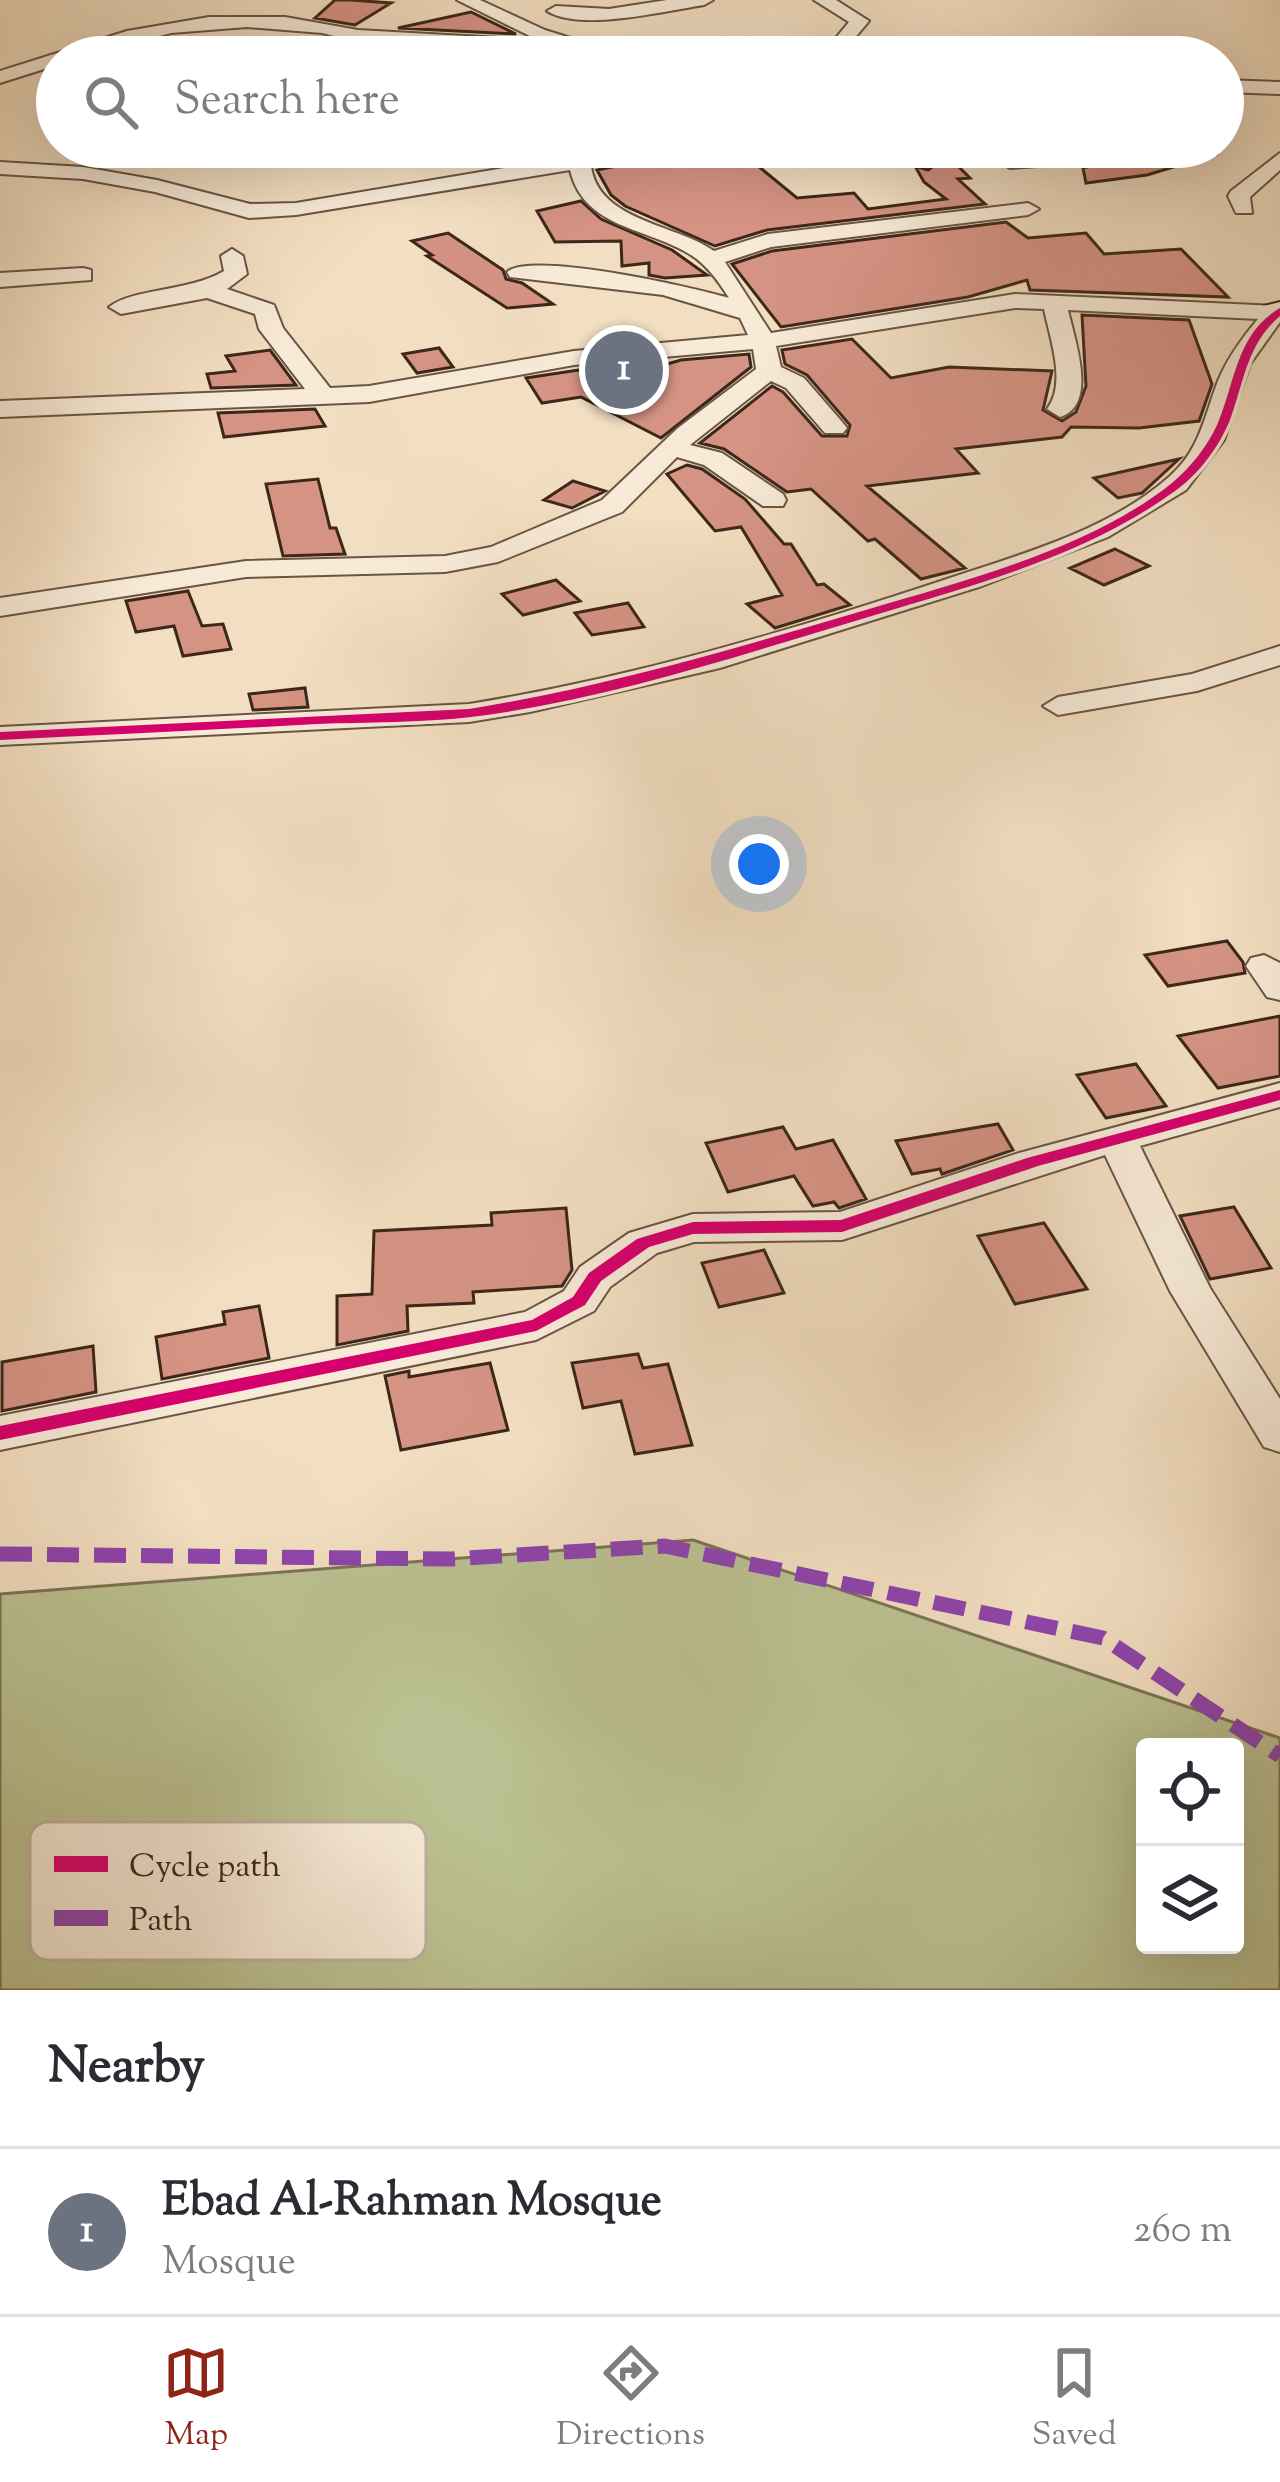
<!DOCTYPE html>
<style>
:root{--surface:#fff;--page:#f7f7f7;--text:#2b2b33;--muted:#7c7c81;--line:#e1e1e2;--accent:#8f2418}
body{margin:0;font-family:"Sorts Mill Goudy",serif;background:var(--page);color:var(--text)}
.controls{position:absolute;right:36px;bottom:36px;display:grid;overflow:hidden;border-radius:12px;box-shadow:0 12px 48px #0002}
.controls button{width:108px;height:108px;display:grid;place-items:center;padding:0;border:0;border-bottom:3px solid var(--line);background:var(--surface);color:var(--text);font:60px sans-serif}
.you{position:absolute;left:759px;top:864px;width:42px;height:42px;margin:-30px;border:9px solid #fff;border-radius:50%;background:#1a73e8;box-shadow:0 0 0 18px #1a73e833}
.badge{display:grid;place-items:center;width:78px;height:78px;border-radius:50%;background:var(--accent);color:#fff;font-size:39px;font-weight:700}
.pin{position:absolute;translate:-50% -50%;border:6px solid #fff;box-shadow:0 3px 12px #0006}
.list{margin:0;padding:0;list-style:none}
h2{display:flex;justify-content:space-between;align-items:center;height:156px;margin:0;padding:0 48px;font-size:51px}
h2 small{font-size:39px;font-weight:400;color:var(--muted)}
.list li{display:grid;grid-template-columns:78px 1fr auto;gap:36px;align-items:center;box-sizing:border-box;height:168px;padding:0 48px;border-top:3px solid var(--line)}
.list b{display:block;font-size:45px;white-space:nowrap}
.list p{margin:0;font-size:39px;white-space:nowrap;color:var(--muted)}
.list em{font-size:39px;font-style:normal;color:var(--muted)}
.icon{flex:none;width:66px;height:66px;fill:none;stroke:currentColor;stroke-width:2;stroke-linecap:round;stroke-linejoin:round}
.map{position:relative;flex:none;width:1280px;height:1990px;overflow:hidden}
.search{position:absolute;background:var(--surface);box-shadow:0 12px 48px #0002;left:36px;right:36px;top:36px;height:132px;display:flex;align-items:center;gap:30px;box-sizing:border-box;padding:0 42px;border-radius:66px;color:var(--muted);font-size:45px}
.sheet{height:324px;background:var(--surface)}
nav{display:flex;justify-content:space-around;align-items:center;box-sizing:border-box;height:168px;border-top:3px solid var(--line);background:var(--surface);font-size:33px;color:var(--muted)}
nav a{display:grid;justify-items:center;gap:6px}
nav .on{color:var(--accent)}
.map>svg:first-child{display:block}
.green{fill:#bbc192;stroke:#7c7456;stroke-width:3;fill-rule:evenodd}
.building{fill:#d59384;stroke:#3d2719;stroke-width:3}
.lines{fill:none;stroke-linecap:round;stroke-linejoin:round}
.street-casing{stroke:#6a5543;stroke-width:4}
.secondary-casing{stroke:#3d2719;stroke-width:4}
.street{fill:#f7ead7;fill-rule:evenodd}
.secondary{fill:#f7ead7;fill-rule:evenodd}
.quiet-far1{stroke:#8e44ad;stroke-width:8;stroke-dasharray:14 8;stroke-linecap:butt}
.quiet{stroke:#8e44ad;stroke-width:15;stroke-dasharray:32 15;stroke-linecap:butt}
.cycleway-casing{stroke:#f7ead7;stroke-width:7}
.cycleway{fill:#d6006c;fill-rule:evenodd}
.key{fill:#f7ead7;stroke:#bfb09e;stroke-width:3}
.key-label{font-size:33px;fill:#3d2719}
</style>
<div class="map">
<svg width="1280" height="1990" viewBox="0 0 1280 1990">
<rect width="100%" height="100%" fill="#f2dec1"/>
<filter id="stains"><feTurbulence type="fractalNoise" baseFrequency=".00167" numOctaves="4"/><feColorMatrix values="0 0 0 0 .2 0 0 0 0 .09 0 0 0 0 .02 0 0 0 .5 -.17"/></filter>
<radialGradient id="worn" r=".72"><stop offset=".6" stop-color="#630" stop-opacity="0"/><stop offset="1" stop-color="#630" stop-opacity=".3"/></radialGradient>
<!-- green -->
<path class="green" d="M693 1540 1280 1738V1990H0V1594ZM1145 1747H1235V1945H1145Z"/>
<!-- building -->
<path class="building" d="M335 0H351L391 3 355 25 315 18Z
M471 12 516 34 398 28Z
M925 147H939L970 178 958 179 985 204 767 230 715 246 625 206 611 195 597 170 679 153 689 159 727 153 752 161 797 198 854 193 868 209 946 199 924 182 915 166 928 170 940 161Z
M1155 147H1216L1217 154 1147 175 1086 183 1083 168Z
M581 201 601 219 672 250 707 275 665 278 649 275V263L622 266 621 241 555 242 537 211Z
M1006 222 1028 238 1086 233 1104 254 1181 249 1228 297 1030 290 1027 280 968 297 781 327 732 264 772 251Z
M448 233 503 270 506 279 522 283 553 304 507 308 427 256 432 255 412 241Z
M1082 315 1189 320 1212 384 1199 421 1139 428 1071 427 1062 437 956 449 978 473 867 486 965 568 921 579 875 539 868 541 811 489 787 492 724 449 700 443 772 386 783 392 822 436H847L850 425 807 375 785 364 782 350 852 339 891 378 949 367 1052 371 1043 410 1062 421 1076 412 1086 386Z
M439 348 453 367 417 373 403 354Z
M270 350 296 385 211 388 207 374 235 371 226 356Z
M749 354 751 367 661 438 581 397 542 403 526 378 598 367 608 381 681 360Z
M315 409 325 426 224 437 218 413Z
M1179 459 1142 493 1118 498 1094 478Z
M687 465 702 469 745 499 784 544H791L817 585 824 584 850 605 775 628 747 604 782 595 741 527 715 531 667 474Z
M318 479 330 528H336L345 554 283 556 266 484Z
M573 481 605 491 572 508 544 500Z
M1115 549 1149 566 1104 585 1070 568Z
M556 580 580 601 523 615 502 594Z
M188 591 202 626 223 624 231 649 183 656 174 626 136 632 126 601Z
M628 603 644 627 592 635 575 613Z
M305 688 308 707 253 710 249 694Z
M1227 941 1243 962 1245 973 1168 986 1145 955Z
M1280 1016V1076L1218 1088 1178 1036Z
M1136 1064 1166 1106 1106 1118 1077 1075Z
M998 1124 1013 1150 942 1174 940 1169 912 1174 896 1141Z
M783 1127 796 1149 833 1140 866 1199 839 1208 834 1202 813 1206 794 1176 728 1192 706 1143Z
M1234 1207 1271 1268 1210 1279 1180 1216Z
M566 1208 572 1270 562 1286 473 1292 474 1303 407 1306 408 1331 337 1345V1296L372 1294 374 1231 492 1225 491 1213Z
M1044 1223 1087 1289 1015 1304 978 1236Z
M764 1250 784 1293 719 1307 702 1263Z
M259 1306 269 1358 162 1379 156 1337 225 1324 223 1312Z
M93 1346 96 1392 2 1411V1362Z
M638 1354 643 1368 668 1364 692 1445 635 1454 621 1401 583 1408 572 1363Z
M490 1363 508 1430 401 1450 385 1376 409 1371V1377Z"/>
<g class="lines">
<!-- street casing -->
<g class="street-casing">
<path id="street" d="M457 0H480L545 30 631 57H601L559 46 550 52 358 42 322 33 247 27 171 33 80 57H57V65L0 83V71L127 31 209 17H285L358 30 538 40Z
M667 0H713L704 5C665 11 580 32 547 11L556 6 609 9Z
M814 0H836L869 21 853 40 852 57H832L835 39 849 22Z
M1223 80 1280 82V94L1223 92Z
M571 147H591V154L632 147H679L669 153 591 166C598 221 676 224 714 251L768 234 1028 203 1039 209 1028 215 771 247 725 262 771 333 1015 294 1275 306 1280 307V322L1250 364 1224 440 1186 490 1108 537 982 586 720 668 530 712 469 722 0 745V727L469 704C629 678 784 633 938 582 1015 556 1107 532 1169 477 1200 450 1204 417 1218 381 1228 357 1242 338 1258 319L1068 310C1074 338 1099 405 1060 417L1047 409C1067 383 1050 339 1044 309L1015 308 776 346 781 367 804 378 843 423 847 428 843 433H825L786 388 771 381 690 445 722 453 783 494 786 500 783 506H763L704 465 677 457 622 512 498 562 445 572 246 577 0 616V598L246 561 445 556 491 547 602 500 678 428 756 369 753 349 574 365 369 402 0 417V401L305 389 259 329 255 314 207 298 121 314 109 307C133 288 189 292 224 271L221 256 232 249 243 256 247 274 227 289 274 305 283 328 330 388 369 386 574 351 748 335 740 318 663 295 510 277 507 272C532 251 692 287 729 298 719 282 707 265 691 255 647 227 584 229 570 170L296 215 249 218 155 192 83 179 0 174V162L83 167 157 180 250 204 296 203 570 157Z
M726 147H813C793 161 746 161 726 147Z
M884 147H912L936 160 926 166Z
M1099 147H1132L1085 163 1010 168 1000 162 1010 156Z
M1280 153V170L1250 197 1252 213H1236L1228 196 1231 191Z
M83 268 91 270V280L0 287V273Z
M1280 646V665L1197 691 1058 715 1043 706 1058 697 1192 674Z
M1264 955 1280 963V1000L1267 997 1246 966 1251 958Z
M1280 1083V1107L1140 1146 1210 1288 1280 1399V1452L1264 1447 1170 1291 1105 1155 842 1240 694 1242 657 1253 610 1287 594 1311 536 1340 0 1450V1416L525 1312 564 1291 580 1267 629 1233 693 1214 840 1212 1019 1153Z"/>
</g>
<!-- secondary casing -->
<g class="secondary-casing">
<path id="secondary" d="M1280 302V321L1264 320 1259 313 1264 306Z"/>
</g>
<!-- street -->
<use href="#street" class="street"/>
<!-- secondary -->
<use href="#secondary" class="secondary"/>
<!-- quiet-far1 -->
<path class="quiet-far1" d="M168 160 282 154 314 147"/>
<!-- quiet -->
<path class="quiet" d="M0 1554 450 1559 665 1546 1103 1638 1280 1756"/>
<!-- cycleway casing -->
<g class="cycleway-casing">
<path id="cycleway" d="M1280 308V316C1247 344 1244 382 1230 420 1219 447 1199 474 1175 491 1087 555 978 584 875 615 743 654 608 700 471 717 420 723 368 722 317 724 211 730 106 735 0 740V732L469 709C605 687 737 648 869 609 967 580 1091 548 1172 483 1190 468 1207 447 1217 425 1235 384 1236 333 1280 308Z
M1280 1090V1100L1038 1166 842 1232 693 1234 649 1247 601 1281 585 1305 536 1331 0 1440V1426L532 1320 573 1297 589 1273 637 1239 693 1222 841 1220 1027 1158Z"/>
</g>
<!-- cycleway -->
<use href="#cycleway" class="cycleway"/>
</g>
<!-- legend -->
<rect x="30" y="1822" width="396" height="138" rx="18" class="key"/>
<rect x="54" y="1856" width="54" height="16" fill="#d6006c"/>
<rect x="54" y="1910" width="54" height="16" fill="#8e44ad"/>
<g class="key-label">
<text x="129" y="1876">Cycle path</text>
<text x="129" y="1930">Path</text>
</g>
<rect width="100%" height="100%" filter="url(#stains)"/>
<rect width="100%" height="100%" fill="url(#worn)"/>
</svg>
<div class="controls">
<button><svg class="icon" aria-label="locate" viewBox="0 0 24 24"><circle cx="12" cy="12" r="6"/><path d="M12 2v4M12 18v4M2 12h4M18 12h4"/></svg></button>
<button><svg class="icon" aria-label="layers" viewBox="0 0 24 24"><path d="M12 4l9 5-9 5-9-5zM3 14l9 5 9-5"/></svg></button>
</div>
<div class="you"></div>
<div class="pin badge" style="left:624px;top:370px;background:#6b7280">1</div>
<div class="search"><svg class="icon" aria-label="search" viewBox="0 0 24 24"><circle cx="10" cy="10" r="6"/><path d="M15 15l6 6"/></svg>Search here</div>
</div>
<section class="sheet">
<h2>Nearby<small></small></h2>
<ul class="list">
<li><span class="badge" style="background:#6b7280">1</span><div><b>Ebad Al-Rahman Mosque</b><p>Mosque</p></div><em>260 m</em></li>
</ul>
</section>
<nav>
<a class="on"><svg class="icon" aria-label="map" viewBox="0 0 24 24"><path d="M3 6l6-2 6 2 6-2v14l-6 2-6-2-6 2zM9 4v14M15 6v14"/></svg>Map</a>
<a><svg class="icon" aria-label="directions" viewBox="0 0 24 24"><path d="M12 3l9 9-9 9-9-9zM9 14v-3h6M13 9l2 2-2 2"/></svg>Directions</a>
<a><svg class="icon" aria-label="saved" viewBox="0 0 24 24"><path d="M7 4h10v16l-5-4-5 4z"/></svg>Saved</a>
</nav>
